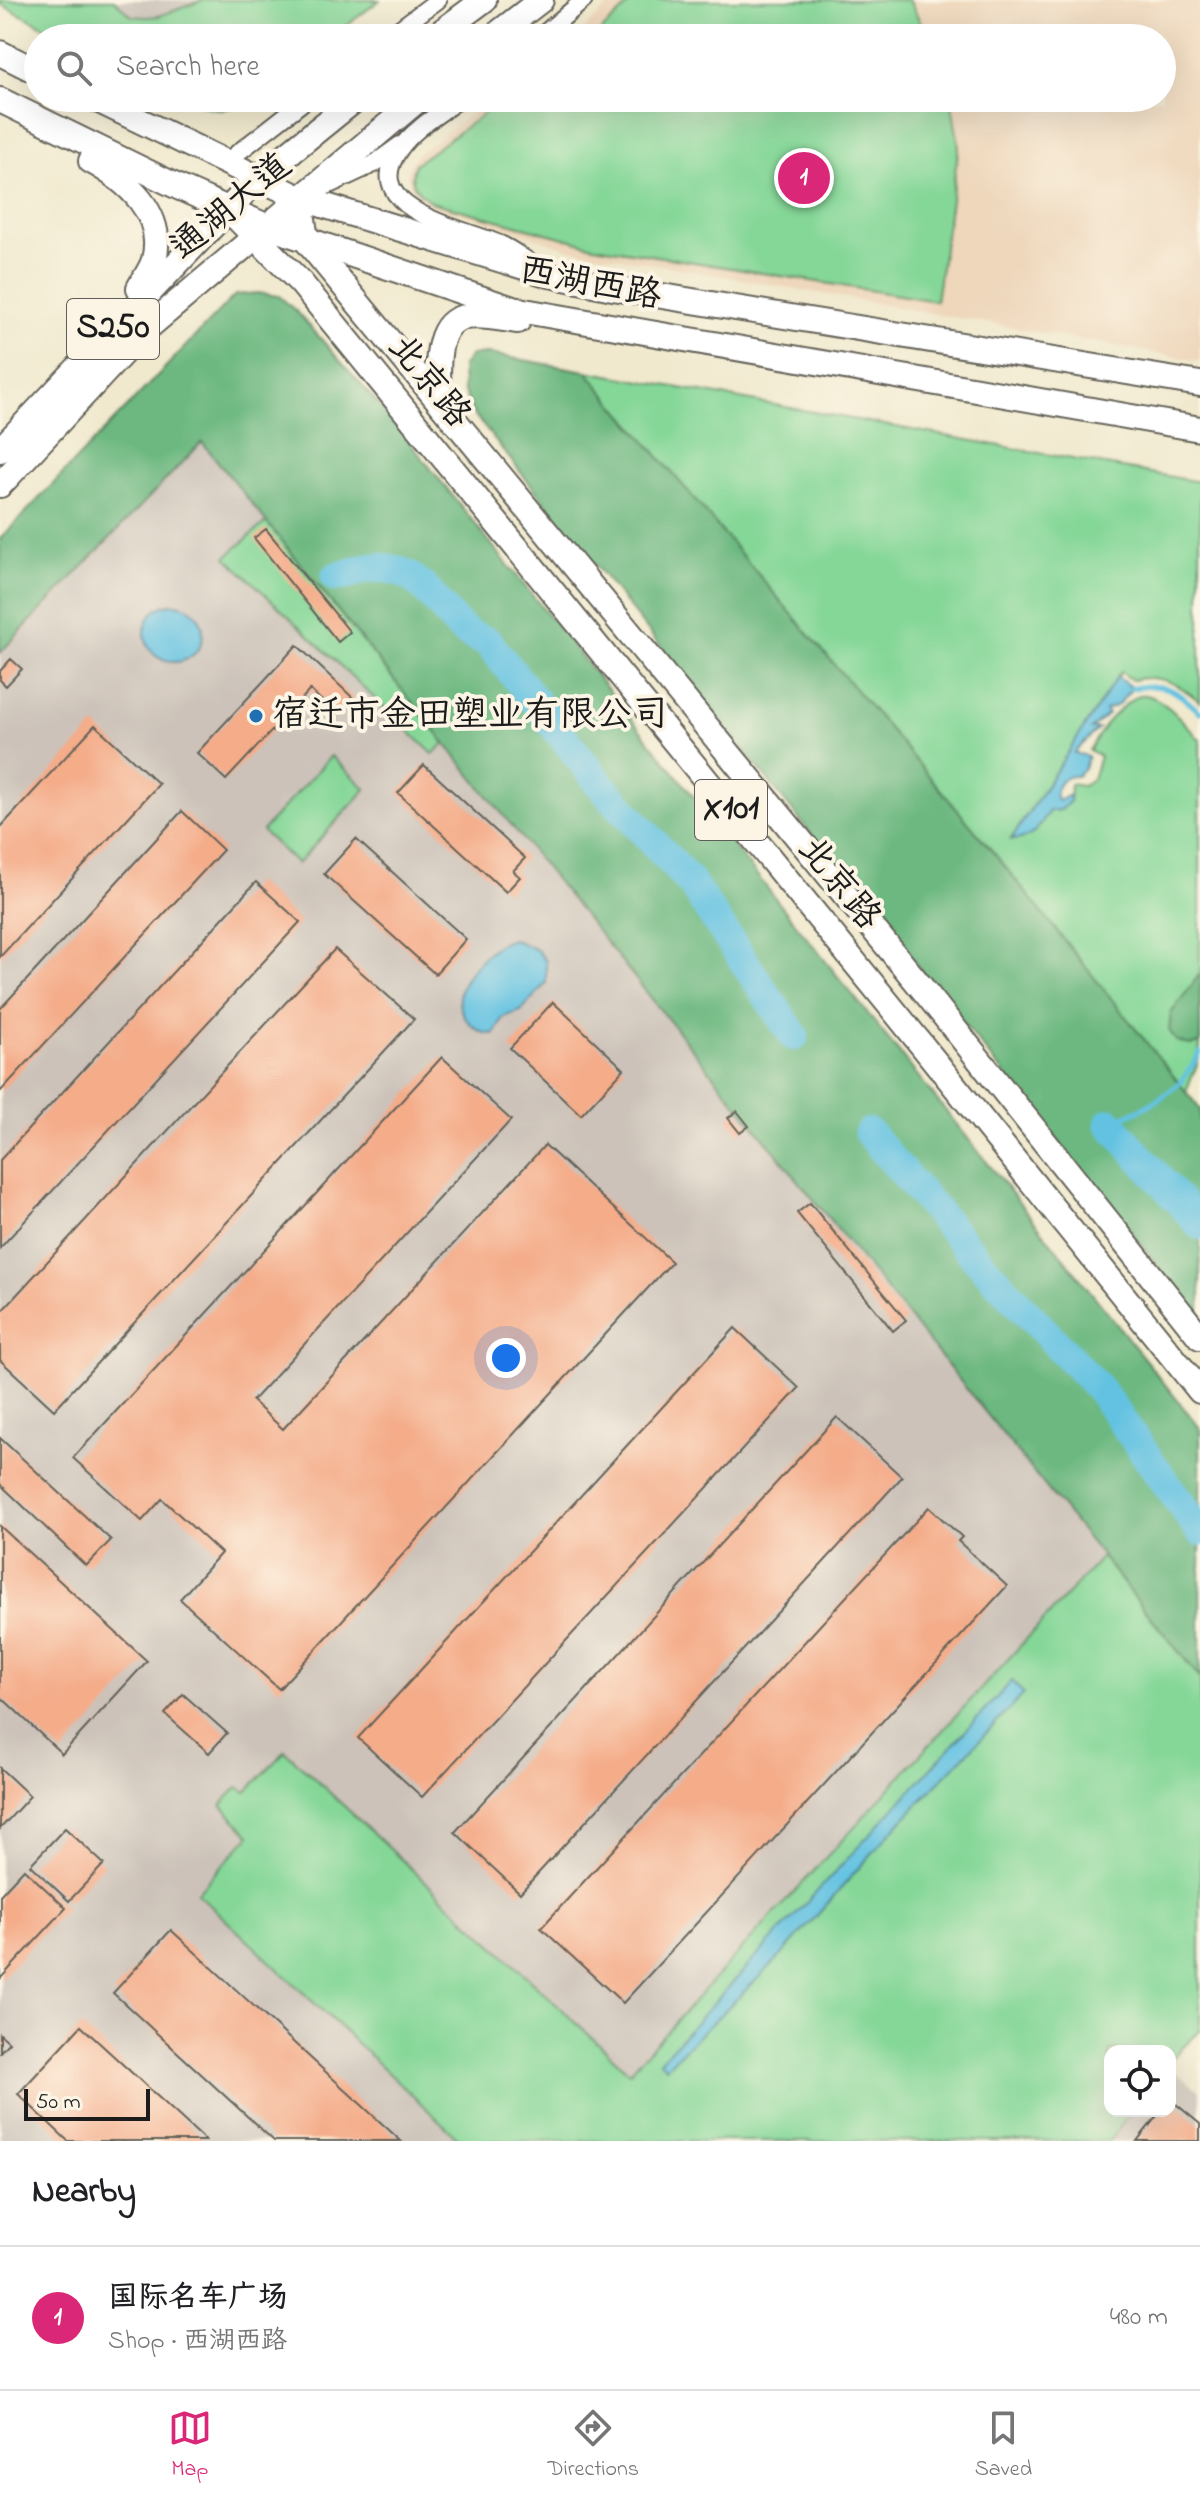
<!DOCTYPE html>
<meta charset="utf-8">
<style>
:root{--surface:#fff;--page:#f2f2f2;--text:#202124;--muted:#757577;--line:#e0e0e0;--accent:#db2777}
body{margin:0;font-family:"Indie Flower","LXGW WenKai TC",sans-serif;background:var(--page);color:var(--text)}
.controls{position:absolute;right:24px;bottom:24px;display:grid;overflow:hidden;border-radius:16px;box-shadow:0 8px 32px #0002}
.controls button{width:72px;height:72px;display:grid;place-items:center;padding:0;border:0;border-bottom:2px solid var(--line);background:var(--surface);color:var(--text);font:40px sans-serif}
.scale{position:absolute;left:24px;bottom:20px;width:126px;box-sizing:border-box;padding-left:8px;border:4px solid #1c1c1c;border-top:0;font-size:22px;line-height:28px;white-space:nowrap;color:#1c1c1c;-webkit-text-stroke:6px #fcf5e5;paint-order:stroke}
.you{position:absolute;left:506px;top:1358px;width:28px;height:28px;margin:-20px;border:6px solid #fff;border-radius:50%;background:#1a73e8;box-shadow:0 0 0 12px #1a73e833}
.badge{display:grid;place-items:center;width:52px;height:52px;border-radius:50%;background:var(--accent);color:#fff;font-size:26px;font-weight:700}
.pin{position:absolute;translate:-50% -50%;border:4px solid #fff;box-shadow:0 2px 8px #0006}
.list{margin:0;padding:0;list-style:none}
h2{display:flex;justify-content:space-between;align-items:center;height:104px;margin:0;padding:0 32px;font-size:34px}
h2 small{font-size:26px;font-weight:400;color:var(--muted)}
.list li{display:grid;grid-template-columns:52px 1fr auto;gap:24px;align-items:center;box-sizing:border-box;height:144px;padding:0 32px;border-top:2px solid var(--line)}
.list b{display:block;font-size:30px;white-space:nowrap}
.list p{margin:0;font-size:26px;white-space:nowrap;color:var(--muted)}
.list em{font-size:26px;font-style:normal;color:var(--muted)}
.icon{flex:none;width:44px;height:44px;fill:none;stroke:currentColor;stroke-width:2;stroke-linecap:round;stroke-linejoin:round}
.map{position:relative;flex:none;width:1200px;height:2141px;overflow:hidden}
.search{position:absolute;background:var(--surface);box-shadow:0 8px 32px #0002;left:24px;right:24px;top:24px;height:88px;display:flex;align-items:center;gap:20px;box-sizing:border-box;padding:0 28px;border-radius:44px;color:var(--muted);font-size:30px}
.sheet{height:248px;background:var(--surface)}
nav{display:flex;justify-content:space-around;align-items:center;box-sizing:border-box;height:112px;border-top:2px solid var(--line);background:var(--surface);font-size:22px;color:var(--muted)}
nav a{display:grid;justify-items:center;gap:4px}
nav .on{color:var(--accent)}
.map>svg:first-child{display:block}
.built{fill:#eed7bb}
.industrial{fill:#ccc2b9}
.green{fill:#85d798;stroke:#507a5a;stroke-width:2}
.forest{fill:#6cb880;stroke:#446a4e;stroke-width:2}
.water{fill:#64c2e2;stroke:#406f7f;stroke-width:2}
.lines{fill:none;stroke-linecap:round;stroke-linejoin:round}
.stream{stroke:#64c2e2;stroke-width:5}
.river{stroke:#64c2e2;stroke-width:30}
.building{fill:#f4ac89}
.street-casing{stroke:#66645a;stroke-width:20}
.primary-casing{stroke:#66645a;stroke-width:28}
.street{stroke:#fff;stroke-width:16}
.primary{stroke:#fff;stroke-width:24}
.poi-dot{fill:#1f6fb2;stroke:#fcf5e5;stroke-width:3}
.labels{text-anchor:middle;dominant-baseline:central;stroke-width:8;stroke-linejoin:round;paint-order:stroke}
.shield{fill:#fcf5e5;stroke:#5f5d58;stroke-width:2}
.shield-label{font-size:34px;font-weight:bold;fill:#1c1c1c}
.street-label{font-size:36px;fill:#1c1c1c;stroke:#fcf5e5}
.poi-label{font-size:36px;fill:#1c1c1c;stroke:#fcf5e5;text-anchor:start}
</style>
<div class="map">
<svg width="1200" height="2141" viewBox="0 0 1200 2141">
<rect width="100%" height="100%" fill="#fcf5e5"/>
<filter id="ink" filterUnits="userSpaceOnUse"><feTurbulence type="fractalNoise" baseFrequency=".0125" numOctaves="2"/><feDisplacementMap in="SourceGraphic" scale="16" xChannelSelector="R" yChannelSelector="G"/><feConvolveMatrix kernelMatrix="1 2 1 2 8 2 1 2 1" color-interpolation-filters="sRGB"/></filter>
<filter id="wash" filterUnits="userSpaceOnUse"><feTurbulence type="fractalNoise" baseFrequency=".006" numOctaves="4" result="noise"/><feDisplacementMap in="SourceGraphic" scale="32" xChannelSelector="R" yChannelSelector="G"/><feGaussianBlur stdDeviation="1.8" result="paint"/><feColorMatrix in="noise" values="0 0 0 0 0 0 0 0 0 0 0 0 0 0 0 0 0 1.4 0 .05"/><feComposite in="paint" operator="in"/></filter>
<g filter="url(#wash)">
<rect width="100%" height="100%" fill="#f0e9ce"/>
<!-- built -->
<path class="built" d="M615 0H1200V361L570 249 479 219 431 206 417 197 409 185 407 172 416 155 492 98H1162V38H575Z"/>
<!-- industrial -->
<path class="industrial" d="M114 0H203L159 16 147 17 132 16Z
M201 441 1102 1557 629 2072 703 2141H0V653Z
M1170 2068 1200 2091V2141H1110L1132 2111H1170Z"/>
<!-- green -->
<path class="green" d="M0 0H114L132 16 147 17 159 16 203 0H380L330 38H67L0 4Z
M634 0H909L929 38H594Z
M187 98H250C228 115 210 110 187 98Z
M505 98H951L959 146 936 301 594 246 431 202C416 191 407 183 415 164Z
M586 371 1200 482V702C1180 684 1159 673 1132 680L1121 672 1011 839C1032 840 1038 828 1049 811L1061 810 1070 801V784L1083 786 1093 779 1100 756 1089 750C1097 740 1102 727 1111 718 1117 712 1132 697 1140 695 1159 691 1188 727 1200 740V974L1171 1013 1190 1045 1200 1043C1200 1066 1193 1071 1186 1092L998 859Z
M266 522 445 743 433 754 226 557Z
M331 756 366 789 297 864 262 831Z
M1102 1557 1200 1678V2031L1170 2060V2051H1110V2111H1132L1110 2141H461L197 1893 250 1835 221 1805 238 1787 246 1792 285 1751 629 2072Z"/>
<!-- forest -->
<path class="forest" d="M257 293 279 296 299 314 387 414 1200 1428V1678L202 442 0 653V539L235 295Z
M489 354 586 371 994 853 1200 1109V1318L473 413 463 390 462 367 471 355Z
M1200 974V1043L1190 1045 1176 1041 1169 1030 1171 1013Z"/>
<!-- water -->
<path class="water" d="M145 633a29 29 0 1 1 58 0a29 29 0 1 1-58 0Z
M1117 677 1132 688 1118 705 1105 710 1108 714 1091 729H1098L1074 753 1088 756 1084 769 1077 776C1064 775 1060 781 1055 792L1057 801 1070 795V801L1061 810 1049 811C1037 830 1034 839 1011 840Z
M513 939 537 950 546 961V983L521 1011 503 1017 495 1033C478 1038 457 1014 459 997 461 976 493 942 513 939Z
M1012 1681 1024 1694 891 1832 780 1957 666 2067 660 2061Z"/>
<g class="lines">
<!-- stream -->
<path class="stream" d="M1132 688C1167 682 1174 689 1200 712
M1110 1123C1136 1112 1169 1098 1186 1075 1191 1068 1195 1060 1200 1053"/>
<!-- river -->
<path class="river" d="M336 577C348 575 360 569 372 568 414 564 432 598 456 624 465 633 476 638 488 642L605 790 691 883 794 1036
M1110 1123 1200 1225
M869 1133 984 1267 1099 1389 1200 1531"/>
</g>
<g id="blocks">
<!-- building -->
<path class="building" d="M266 529 350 632 338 642 254 538Z
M297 645 353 698 337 715 310 690 226 780 197 753Z
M11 659 22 669 6 686 0 680V671Z
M95 725 159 784 0 957V828Z
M424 765 525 858 513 871 520 877 506 892 398 793Z
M182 811 223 850 0 1092V1009Z
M356 839 466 939 435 974 324 874Z
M256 882 300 922 0 1248V1160Z
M335 949 414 1019 54 1410 0 1360V1313Z
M553 1002 624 1069 581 1115 510 1048Z
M442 1057 511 1120 252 1401 283 1429 545 1145 672 1262 279 1689 180 1599 221 1553 162 1499 142 1521 73 1458Z
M737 1111 749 1126 740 1133 728 1118Z
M810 1203 906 1320 893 1331 797 1213Z
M735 1328 799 1388 422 1797 358 1738Z
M837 1417 902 1477 520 1893 455 1832Z
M0 1438 111 1540 86 1566 0 1484Z
M929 1507 962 1537 958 1541 1007 1586 623 2003 541 1928Z
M0 1526 147 1661 62 1754 0 1696Z
M183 1694 227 1733 209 1753 165 1714Z
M0 1768 30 1796 0 1829Z
M65 1828 104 1864 69 1901 30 1865Z
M24 1869 66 1908 0 1979V1895Z
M171 1930 401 2141H274L113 1993Z
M81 2026 206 2141H68L18 2094Z
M0 2034 9 2042 0 2052Z
M1170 2099 1200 2124V2141H1137L1161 2111H1170Z"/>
</g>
</g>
<g filter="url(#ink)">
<use href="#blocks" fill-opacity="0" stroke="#66645a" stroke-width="2"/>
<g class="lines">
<!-- street casing -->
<g class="street-casing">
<path id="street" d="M387 38 438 0
M539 38 584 0
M461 98C441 113 414 128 399 150 357 211 466 228 502 245 511 249 520 256 528 261
M226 162 308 98
M327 186 374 164 400 145"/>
</g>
<!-- primary casing -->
<g class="primary-casing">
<path id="primary" d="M433 38 484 0
M492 38 541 0
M0 53 38 72
M93 98 300 198 550 275 613 288 1200 384
M0 100 178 187 266 226 513 309 1200 429
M91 161C126 180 166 213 154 260 151 270 144 279 139 288
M300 198 306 240 926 993 1200 1337
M228 209 301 283 900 1018 1200 1391
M439 398C438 376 433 327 461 318 477 313 502 319 518 321
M0 450 258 178 357 98
M0 485 140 334 420 98"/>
</g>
<!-- street -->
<use href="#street" class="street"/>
<!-- primary -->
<use href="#primary" class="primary"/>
</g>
</g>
<!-- markers -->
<circle class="poi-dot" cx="256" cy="716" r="8"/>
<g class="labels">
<!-- shield labels -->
<g class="shield">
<rect x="67" y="299" width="92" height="60" rx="6"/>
<rect x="695" y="780" width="72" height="60" rx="6"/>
</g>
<g class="shield-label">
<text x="113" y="329">S250</text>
<text x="731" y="810">X101</text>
</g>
<!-- street labels -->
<g class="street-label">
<text transform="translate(232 208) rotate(-40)">通湖大道</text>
<text transform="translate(590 285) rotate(11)">西湖西路</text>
<text transform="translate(428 382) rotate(51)">北京路</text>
<text transform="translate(838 884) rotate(51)">北京路</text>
</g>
<!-- poi labels -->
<g class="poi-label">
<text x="272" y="716">宿迁市金田塑业有限公司</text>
</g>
</g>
</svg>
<div class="controls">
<button><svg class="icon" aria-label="locate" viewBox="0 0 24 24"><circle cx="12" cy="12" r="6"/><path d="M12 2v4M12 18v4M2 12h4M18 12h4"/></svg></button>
</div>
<div class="scale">50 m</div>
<div class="you"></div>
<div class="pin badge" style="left:804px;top:178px">1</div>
<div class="search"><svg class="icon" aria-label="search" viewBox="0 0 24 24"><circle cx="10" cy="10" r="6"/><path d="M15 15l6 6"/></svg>Search here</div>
</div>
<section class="sheet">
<h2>Nearby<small></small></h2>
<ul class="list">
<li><span class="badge">1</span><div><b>国际名车广场</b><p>Shop · 西湖西路</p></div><em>480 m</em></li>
</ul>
</section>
<nav>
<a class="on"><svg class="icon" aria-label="map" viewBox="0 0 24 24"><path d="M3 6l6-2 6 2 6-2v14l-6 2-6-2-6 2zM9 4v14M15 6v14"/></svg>Map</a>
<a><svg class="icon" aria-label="directions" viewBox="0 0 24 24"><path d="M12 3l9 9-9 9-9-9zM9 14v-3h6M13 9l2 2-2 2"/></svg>Directions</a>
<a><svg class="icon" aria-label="saved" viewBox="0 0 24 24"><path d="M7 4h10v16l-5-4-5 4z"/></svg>Saved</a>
</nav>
